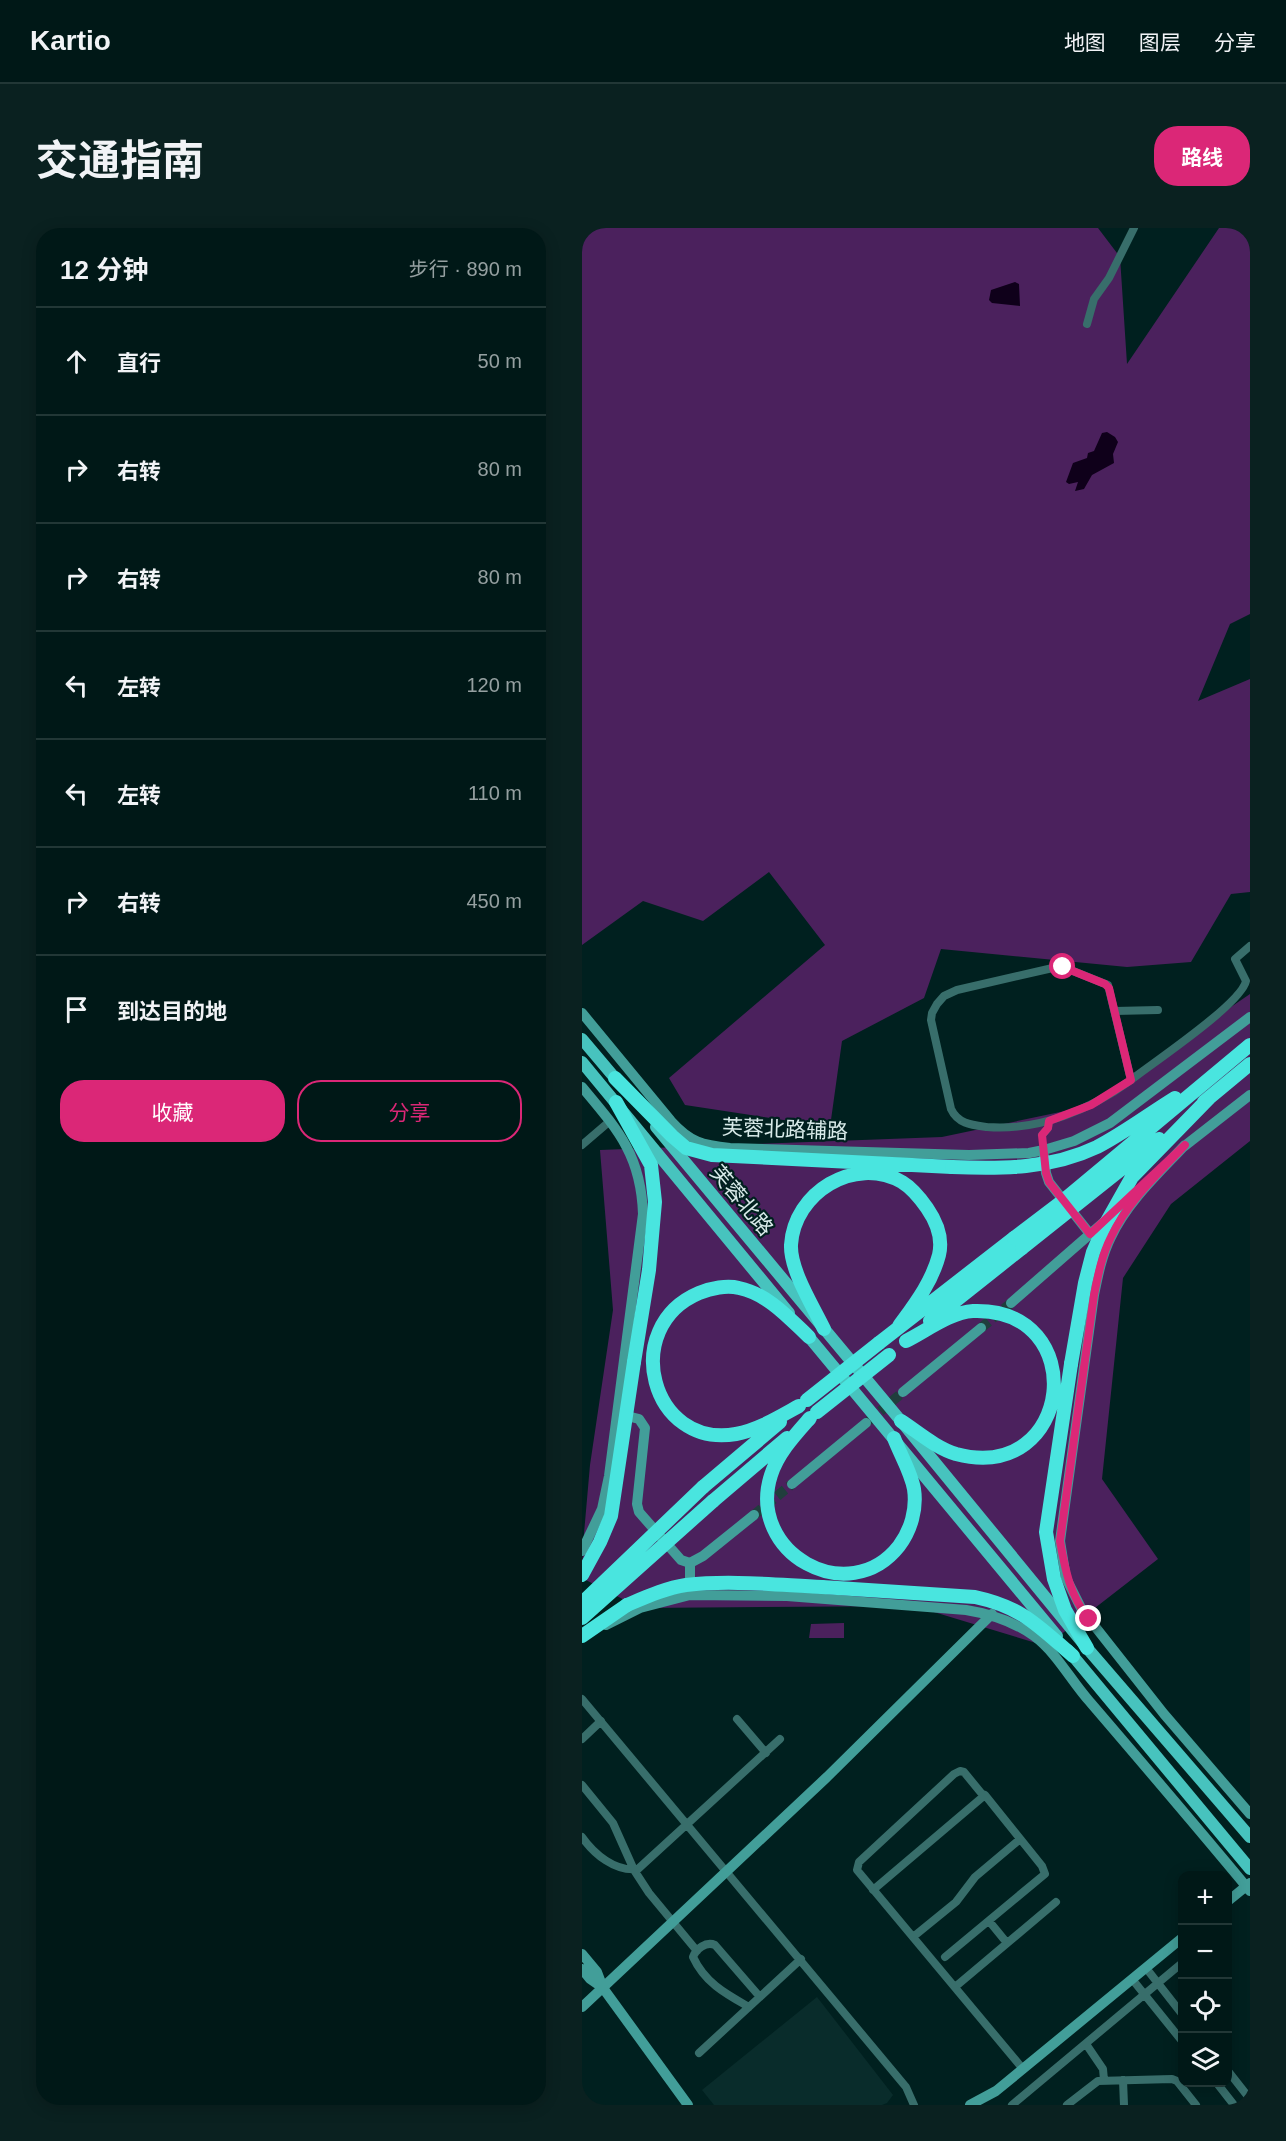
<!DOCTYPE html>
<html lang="zh">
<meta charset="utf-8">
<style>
:root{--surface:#001817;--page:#0a2120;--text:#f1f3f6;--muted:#95a0a1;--line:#223736;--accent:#db2777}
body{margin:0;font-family:Helvetica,"Noto Sans SC",sans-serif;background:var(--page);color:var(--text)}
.controls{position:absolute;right:18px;bottom:18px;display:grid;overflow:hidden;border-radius:12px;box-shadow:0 3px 15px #0003}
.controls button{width:54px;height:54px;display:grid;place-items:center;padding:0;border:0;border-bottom:2px solid var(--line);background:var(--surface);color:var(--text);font:30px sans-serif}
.stop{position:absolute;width:18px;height:18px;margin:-14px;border:4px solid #db2777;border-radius:50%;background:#fff}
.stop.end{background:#db2777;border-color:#fff;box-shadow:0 2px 6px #0008}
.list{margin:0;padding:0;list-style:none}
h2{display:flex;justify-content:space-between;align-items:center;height:78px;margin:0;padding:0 24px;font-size:26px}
h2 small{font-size:20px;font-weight:400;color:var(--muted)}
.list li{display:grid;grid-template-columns:39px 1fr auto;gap:18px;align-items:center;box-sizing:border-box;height:108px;padding:0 24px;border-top:2px solid var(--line)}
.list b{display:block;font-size:22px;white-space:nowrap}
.list em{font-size:20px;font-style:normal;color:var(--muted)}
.actions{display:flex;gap:12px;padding:18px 24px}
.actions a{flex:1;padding:14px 0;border:2px solid var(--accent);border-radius:24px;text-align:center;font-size:21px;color:var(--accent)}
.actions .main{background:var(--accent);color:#fff}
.icon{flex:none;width:33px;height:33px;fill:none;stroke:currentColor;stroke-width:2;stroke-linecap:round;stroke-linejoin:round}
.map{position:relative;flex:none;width:668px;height:1877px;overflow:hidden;border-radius:24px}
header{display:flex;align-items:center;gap:36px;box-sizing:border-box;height:84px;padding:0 30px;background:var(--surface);border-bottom:2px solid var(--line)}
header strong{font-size:28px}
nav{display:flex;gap:33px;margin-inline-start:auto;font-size:21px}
.intro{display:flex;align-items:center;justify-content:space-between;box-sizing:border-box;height:144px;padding:0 36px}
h1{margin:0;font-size:42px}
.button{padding:15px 27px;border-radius:24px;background:var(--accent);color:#fff;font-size:21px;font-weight:700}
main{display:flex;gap:36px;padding:0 36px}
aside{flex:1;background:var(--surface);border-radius:24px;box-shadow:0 3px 15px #0003}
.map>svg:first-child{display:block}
.built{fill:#092c2b}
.green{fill:#4b215d}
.water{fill:#0f001a}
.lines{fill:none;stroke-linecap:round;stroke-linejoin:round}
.secondary-tunnel{stroke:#203e3d;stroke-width:10;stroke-dasharray:10 5;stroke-linecap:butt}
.street{stroke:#386e6b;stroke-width:8}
.secondary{stroke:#429e99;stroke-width:10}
.primary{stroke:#47c3be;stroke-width:12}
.highway{stroke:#49e5df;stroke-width:14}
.highway-bridge{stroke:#49e5df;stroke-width:14}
.route{stroke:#db2777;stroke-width:8}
.labels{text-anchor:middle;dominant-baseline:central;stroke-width:4.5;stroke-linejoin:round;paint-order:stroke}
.street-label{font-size:21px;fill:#d8eae9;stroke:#00201f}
</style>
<header>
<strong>Kartio</strong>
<nav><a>地图</a><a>图层</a><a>分享</a></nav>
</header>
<div class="intro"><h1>交通指南</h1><a class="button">路线</a></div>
<main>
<aside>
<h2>12 分钟<small>步行 · 890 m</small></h2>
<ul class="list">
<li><svg class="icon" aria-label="ahead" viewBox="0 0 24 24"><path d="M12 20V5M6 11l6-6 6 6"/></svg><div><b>直行</b></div><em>50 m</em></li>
<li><svg class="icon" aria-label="right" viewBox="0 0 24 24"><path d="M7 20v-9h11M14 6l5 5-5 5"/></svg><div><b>右转</b></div><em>80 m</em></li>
<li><svg class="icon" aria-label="right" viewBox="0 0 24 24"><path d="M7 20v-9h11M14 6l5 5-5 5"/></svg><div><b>右转</b></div><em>80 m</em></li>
<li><svg class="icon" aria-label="left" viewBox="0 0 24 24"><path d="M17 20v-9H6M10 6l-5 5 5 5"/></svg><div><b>左转</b></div><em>120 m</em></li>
<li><svg class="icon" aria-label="left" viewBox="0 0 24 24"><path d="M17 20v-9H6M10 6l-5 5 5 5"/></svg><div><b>左转</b></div><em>110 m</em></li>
<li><svg class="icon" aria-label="right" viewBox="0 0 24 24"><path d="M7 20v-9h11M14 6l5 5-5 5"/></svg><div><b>右转</b></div><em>450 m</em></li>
<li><svg class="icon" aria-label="arrive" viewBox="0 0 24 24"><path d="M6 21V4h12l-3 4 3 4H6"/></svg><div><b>到达目的地</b></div></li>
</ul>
<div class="actions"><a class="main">收藏</a><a>分享</a></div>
</aside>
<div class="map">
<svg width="668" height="1877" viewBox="0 0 668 1877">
<rect width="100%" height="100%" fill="#00201f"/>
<!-- built -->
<path class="built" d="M235 1769 311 1867 305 1875 300 1877H132L120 1862Z"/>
<!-- green -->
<path class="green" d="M0 0H516L538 29 545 136 637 0H668V386L648 396 616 473 668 451V664L649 666 609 734 545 739 359 721 342 770 260 813 248 899 103 877 87 850 243 717 187 644 121 693 61 673 0 717Z
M668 766V913L589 976 541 1050 520 1251 576 1331 464 1418 332 1378 58 1380 0 1350 1 1317 8 1237 31 1082 18 922 360 909 502 879Z
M262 1395V1410H227L229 1396Z"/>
<!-- water -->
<path class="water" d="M433 54 437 56 438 78 410 75 407 72 409 62Z
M525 204 533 209 536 214 531 226 532 235 510 247 502 261 493 263 496 254 487 256 484 254 491 235 505 230 506 225 512 223 520 205Z"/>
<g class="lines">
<!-- secondary-tunnel -->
<path class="secondary-tunnel" d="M399 1100 429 1075
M287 1193 321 1164
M172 1287 210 1256"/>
<!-- street -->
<path class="street" d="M505 96 512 71 527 50 552 0
M533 783 576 782
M549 852 526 757 481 739H475L375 762 362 768 355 776 350 785 349 792 369 881C376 896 390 897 405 899 457 903 508 882 549 852 572 834 659 776 664 753L653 731 668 718
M460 907 466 900 467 893
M0 917 28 893
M0 1471 324 1859 332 1877
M155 1491 184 1525
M0 1511 19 1493
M0 1557 31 1595 52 1642 67 1665 115 1723
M0 1609C12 1626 33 1644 56 1641L198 1511
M291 1662 403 1567
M407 1693 425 1715
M331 1709 374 1674 393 1649 437 1612
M363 1729 463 1646 460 1638 403 1567 400 1566 382 1544 378 1543 372 1546 277 1634 275 1642 441 1841
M564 1740 600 1786
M550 1751 600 1813
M373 1759 474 1674
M167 1779C144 1766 123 1755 111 1729 114 1721 124 1713 133 1717L178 1769
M504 1816 521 1841 522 1852
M117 1825 219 1731
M646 1843 668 1871
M541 1852 542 1877
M634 1854 652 1877
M430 1877 600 1735
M485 1877 516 1853 590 1851 595 1853 614 1877"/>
<!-- secondary -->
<path class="secondary" d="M0 785 89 893C108 914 120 917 148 920L387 927 447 925 462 922 492 913 528 895 668 789
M0 859C36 902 59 927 61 986L27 1248 20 1281 0 1323
M603 917C577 945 546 973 529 1009 520 1027 516 1047 512 1067L478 1313 484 1350 500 1382 582 1486 668 1586
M600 920 668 867
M462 928 464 945 467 954 508 1006
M429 1075 523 993
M321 1164 399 1100
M37 1186 57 1191 63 1200 55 1276 57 1284 99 1332 108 1335 121 1328 172 1287
M210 1256 284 1195
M108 1364V1335
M24 1397 58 1380 108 1367 205 1368 384 1382C409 1386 431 1393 452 1408 475 1425 489 1453 508 1474 562 1537 615 1599 668 1663
M646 1673 668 1655
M0 1726 15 1744 21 1760 106 1877
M0 1741 8 1751 21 1760
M0 1779 245 1549 410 1386
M388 1877 414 1863 600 1710"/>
<!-- primary -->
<path class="primary" d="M0 811 38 856
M0 834 207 1085
M74 899 319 1193 505 1420 668 1609
M222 1103 475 1408
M486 1422 668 1641"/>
<!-- highway -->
<path class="highway" d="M33 850 90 908 104 920 130 927 370 939
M34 874 69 937 73 974 67 1042 52 1134
M348 1093 440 1020
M242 1101C231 1078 208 1042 209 1017 212 965 272 927 320 954 330 960 338 970 345 980 354 993 361 1010 357 1027 350 1054 333 1076 317 1098
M297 1115 432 1010
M489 1136 464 1304 472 1351 483 1382 505 1420
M217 1178C197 1189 176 1202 154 1206 69 1221 37 1099 117 1065 129 1060 145 1057 157 1060 186 1066 207 1090 227 1109
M228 1190C213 1207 196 1225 189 1247 164 1325 267 1382 317 1318 329 1302 335 1281 332 1261 329 1244 318 1226 312 1210
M319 1193C336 1204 354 1220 374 1226 492 1257 510 1079 391 1083 369 1084 344 1103 324 1113
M121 1259 198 1194
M131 1273 205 1210
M240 1359 393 1369C440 1379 456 1398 491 1428
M0 1408 45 1377"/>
<!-- highway-bridge -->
<path class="highway-bridge" d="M622 874 668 836
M370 939C420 941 469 941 515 919 542 905 567 886 593 870
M432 1010 482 972 668 817
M440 1020 577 911
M489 1136 503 1055 511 1024 523 997 550 949 627 870
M225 1172 297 1115
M235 1184 307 1127
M0 1347 18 1314 29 1288 52 1134
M0 1375 121 1259
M45 1377C64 1369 84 1360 104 1357 148 1352 195 1357 240 1359
M0 1390 131 1273"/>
</g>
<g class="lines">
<!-- route -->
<path class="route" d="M481 739 523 756 527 760 549 852 509 877 467 893 466 900 460 907 464 945 467 954 508 1006 603 917C577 945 546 973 529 1009 520 1027 516 1047 512 1067L478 1313C483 1341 488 1368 507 1391"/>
</g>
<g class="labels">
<!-- street labels -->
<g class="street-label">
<text transform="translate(203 901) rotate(2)">芙蓉北路辅路</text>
<text transform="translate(160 972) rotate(50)">芙蓉北路</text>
</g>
</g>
</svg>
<div class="controls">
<button>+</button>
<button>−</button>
<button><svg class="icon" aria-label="locate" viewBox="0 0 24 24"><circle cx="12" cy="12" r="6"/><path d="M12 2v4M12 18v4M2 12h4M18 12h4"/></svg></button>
<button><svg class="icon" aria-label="layers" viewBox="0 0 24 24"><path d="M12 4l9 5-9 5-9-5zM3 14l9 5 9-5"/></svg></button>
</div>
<div class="stop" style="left:481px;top:739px"></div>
<div class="stop end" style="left:507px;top:1391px"></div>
</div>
</main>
